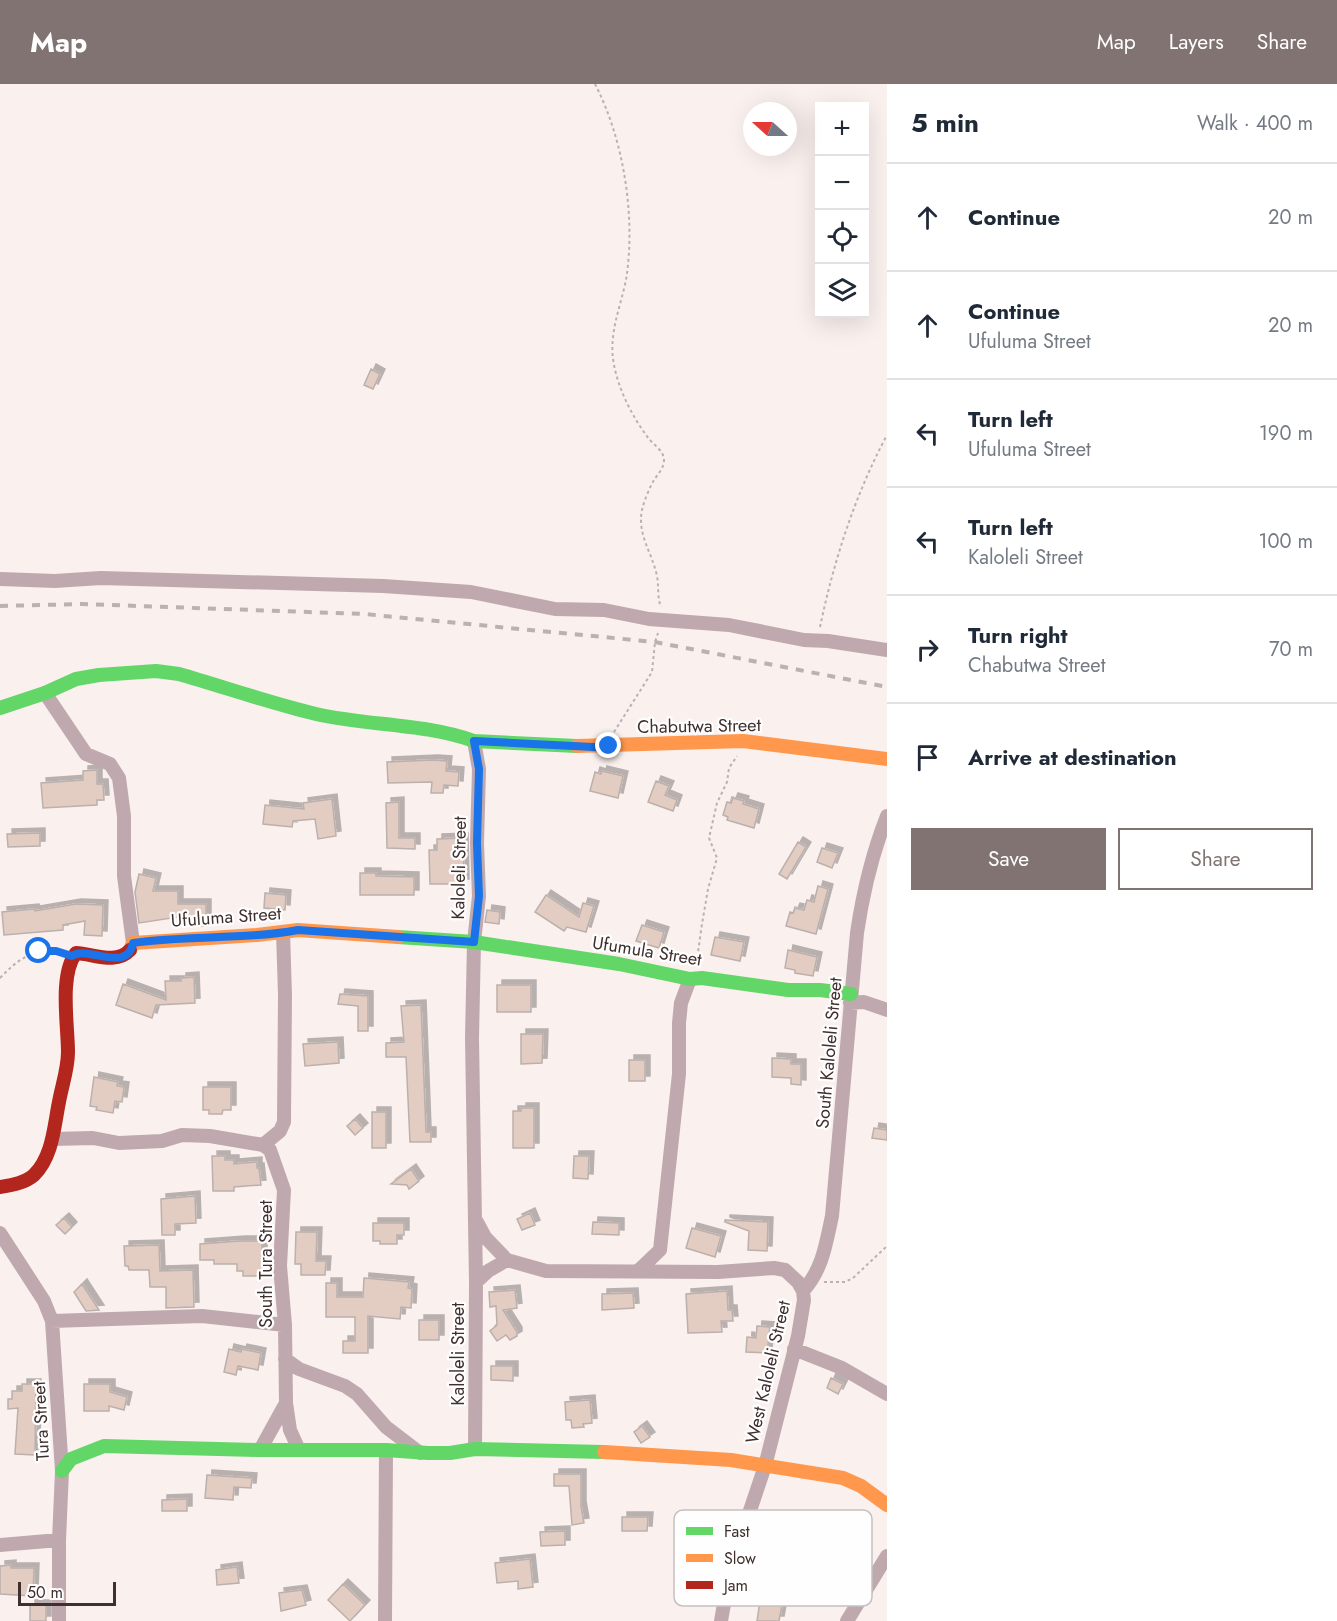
<!DOCTYPE html>
<meta charset="utf-8">
<style>
:root{--surface:#fff;--page:#f6f6f7;--text:#1f2937;--muted:#747a83;--line:#e0e1e3;--accent:#807371}
body{margin:0;font-family:Jost,sans-serif;background:var(--page);color:var(--text)}
.controls{position:absolute;right:18px;top:18px;display:grid;overflow:hidden;border-radius:0px;box-shadow:0 6px 24px #0002}
.controls button{width:54px;height:54px;display:grid;place-items:center;padding:0;border:0;border-bottom:2px solid var(--line);background:var(--surface);color:var(--text);font:30px sans-serif}
.compass{position:absolute;left:743px;top:18px;width:54px;height:54px;border-radius:50%;background:var(--surface);box-shadow:0 6px 24px #0002;rotate:291deg}
.scale{position:absolute;left:18px;bottom:15px;width:98px;box-sizing:border-box;padding-left:6px;border:3px solid #3f2f2d;border-top:0;font-size:16px;line-height:21px;white-space:nowrap;color:#3f2f2d;-webkit-text-stroke:4px #fefefe;paint-order:stroke}
.stop{position:absolute;width:18px;height:18px;margin:-14px;border:4px solid #1a73e8;border-radius:50%;background:#fff}
.stop.end{background:#1a73e8;border-color:#fff;box-shadow:0 2px 6px #0008}
.list{margin:0;padding:0;list-style:none}
h2{display:flex;justify-content:space-between;align-items:center;height:78px;margin:0;padding:0 24px;font-size:26px}
h2 small{font-size:20px;font-weight:400;color:var(--muted)}
.list li{display:grid;grid-template-columns:39px 1fr auto;gap:18px;align-items:center;box-sizing:border-box;height:108px;padding:0 24px;border-top:2px solid var(--line)}
.list b{display:block;font-size:22px;white-space:nowrap}
.list p{margin:0;font-size:20px;white-space:nowrap;color:var(--muted)}
.list em{font-size:20px;font-style:normal;color:var(--muted)}
.actions{display:flex;gap:12px;padding:18px 24px}
.actions a{flex:1;padding:14px 0;border:2px solid var(--accent);border-radius:0px;text-align:center;font-size:21px;color:var(--accent)}
.actions .main{background:var(--accent);color:#fff}
.icon{flex:none;width:33px;height:33px;fill:none;stroke:currentColor;stroke-width:2;stroke-linecap:round;stroke-linejoin:round}
.map{position:relative;flex:none;width:887px;height:1537px;overflow:hidden}
header{display:flex;align-items:center;gap:36px;box-sizing:border-box;height:84px;padding:0 30px;background:var(--accent);color:#fff}
header strong{font-size:28px}
nav{display:flex;gap:33px;margin-inline-start:auto;font-size:21px}
main{display:flex}
aside{flex:1;background:var(--surface)}
.map>svg:first-child{display:block}
.building{fill:#e3cdc2;stroke:#bbb0ac;stroke-width:1.5;filter:url(#shadow)}
.lines{fill:none;stroke-linecap:round;stroke-linejoin:round}
.path{stroke:#beb0b2;stroke-width:2;stroke-dasharray:3 3;stroke-linecap:butt}
.street{stroke:#bfa9ae;stroke-width:14}
.fast{stroke:#63d668;stroke-width:14}
.slow{stroke:#ff974d;stroke-width:14}
.jam{stroke:#b3261e;stroke-width:14}
.rail{stroke:#beafb2;stroke-width:4;stroke-dasharray:8 8;stroke-linecap:butt}
.route{stroke:#1a73e8;stroke-width:8}
.labels{text-anchor:middle;dominant-baseline:central;stroke-width:4.5;stroke-linejoin:round;paint-order:stroke}
.street-label{font-size:18px;fill:#3f2f2d;stroke:#fefefe}
.key{fill:#fefefe;stroke:#c5c0bf;stroke-width:1.5}
.key-label{font-size:16px;fill:#3f2f2d}
</style>
<header>
<strong>Map</strong>
<nav><a>Map</a><a>Layers</a><a>Share</a></nav>
</header>
<main>
<div class="map">
<svg width="887" height="1537" viewBox="0 0 887 1537">
<defs>
<filter id="shadow"><feDropShadow dx="5" dy="-5" stdDeviation="0" flood-color="#0004"/></filter>
</defs>
<rect width="100%" height="100%" fill="#faf0ee"/>
<!-- building -->
<path class="building" d="M371 285 380 290 373 305 364 301Z
M433 676 447 677 446 687 459 688 458 702 444 701 443 709H431L432 698 388 699 387 678Z
M97 686V700H103L104 716H97V721L43 724 41 699 83 696V687Z
M602 687 623 692 618 714 590 707 595 688 601 690Z
M656 697 669 702 665 711 677 716 673 727 648 718Z
M733 714 744 717 743 720 759 725 754 744 727 736 728 733 723 731 727 718 731 719Z
M332 715 336 752 318 755 315 735 293 737 292 743 263 740 265 721 304 725 303 719Z
M399 718V754H415V765L387 764 386 719Z
M40 749V762L8 763 7 750Z
M463 754 464 800H430L429 766H437V755Z
M798 758 806 763 787 795 779 790Z
M822 764 838 769 832 784 817 778Z
M360 789H376V792L414 793V811H360Z
M139 790 156 794 153 807H178V820H206V842H196V839H178V833L139 839 135 808Z
M818 802 828 805 816 850 786 842 790 828 793 829 795 824 804 826 807 816 814 818Z
M265 809 286 811 285 826 264 824Z
M546 811 579 833 583 819 594 822 586 848 567 843 564 847 535 828Z
M76 820 103 821 102 852 84 851 85 837 63 841V846L4 851 2 828 34 825 35 827Z
M487 826 500 828 499 840 485 838Z
M642 841 664 848 659 864 636 857Z
M715 853 744 858 740 877 711 871Z
M788 866 817 873 813 892 795 889V886L785 884Z
M194 893 195 919 156 921 152 934 116 921 123 900 166 916 165 897H181V894Z
M497 901H531V928H497Z
M340 910 368 912V947H358V922L338 920Z
M421 921 426 1048H431V1058H410L406 973H386V959L404 958 401 922Z
M521 950H543L542 979 521 980Z
M338 958 339 979 305 982 303 960Z
M772 974 791 975V980H801V1001L791 1000V994L772 993Z
M629 976H645V997H629Z
M94 993 118 998 117 1002 124 1003 122 1018 115 1017 113 1029 96 1026 97 1023 90 1022Z
M203 1003H231V1026H223L222 1030H209V1026H203Z
M521 1024H534V1064H513V1027H521Z
M372 1028H386V1064H372Z
M355 1035 363 1044 355 1051 347 1042Z
M874 1044 887 1046V1056L872 1054Z
M212 1072H225V1076H234V1080L257 1078V1084H259L261 1101 234 1103V1107H213Z
M574 1072H589L588 1095 573 1094Z
M411 1085 419 1097 409 1105 407 1101 391 1100Z
M195 1112 196 1139 175 1140V1151H162L161 1115Z
M530 1129 535 1141 522 1146 517 1135Z
M64 1134 72 1143 65 1150 56 1141Z
M725 1136 768 1138 767 1167 748 1166 749 1147 725 1138Z
M593 1138 619 1139V1151L592 1150Z
M373 1139H404V1151H397V1160H380V1157H373Z
M692 1144 721 1152 715 1173 686 1164Z
M296 1148H317L316 1177H326L325 1191H301V1180H295Z
M240 1157H262V1192H243V1187H237V1180H214V1176H200V1160Z
M159 1161 160 1187 193 1186 194 1223 166 1224V1203H150L149 1186H129L128 1182H125L124 1162Z
M364 1194 409 1198 408 1204 412 1205 411 1224 401 1223 400 1235 368 1232V1269H343V1257H355V1233H326V1199H337V1213H363Z
M82 1200 99 1226 86 1227 74 1208Z
M515 1206 517 1224 503 1226 517 1248V1252L510 1256 506 1251 497 1257 490 1247 497 1241 496 1222 490 1223 489 1208Z
M727 1207 728 1226H732L733 1237H721L722 1248 688 1249 686 1210Z
M633 1209 634 1224 602 1226V1210Z
M419 1236H439V1256H419Z
M757 1242 770 1243 767 1269 746 1268 747 1253 756 1254Z
M229 1265 241 1268 242 1265 261 1269 258 1286 238 1282 236 1291 224 1288Z
M491 1282H513V1297L491 1296Z
M831 1294 843 1300 838 1310 827 1304Z
M22 1300H36L35 1371 15 1370 18 1324 8 1325V1315H12V1307H22Z
M84 1300H110V1308L127 1313 124 1326 109 1322V1327H84Z
M590 1316 592 1339 583 1340 584 1343 572 1344 571 1336H566L565 1318Z
M642 1342 650 1353 641 1359 634 1348Z
M554 1390H581V1422L584 1439 572 1441 569 1402H554Z
M207 1391 252 1394 251 1404 234 1403 233 1416 205 1414Z
M187 1415V1427H162V1416Z
M622 1433H648L647 1447H622Z
M565 1447V1461L541 1462 540 1448Z
M530 1475 533 1503 518 1505V1497L497 1499 495 1479Z
M11 1481V1484H34L33 1512 0 1510V1482Z
M237 1483 239 1499 217 1501 216 1486Z
M343 1500 365 1521 350 1537 328 1516Z
M302 1506 306 1521 281 1527 279 1509Z
M760 1517 782 1521 779 1537H757Z
M30 1521H46V1537H30Z"/>
<g class="lines">
<!-- path -->
<path class="path" d="M595 0C624 56 636 134 626 196 620 225 608 251 614 281 619 307 633 334 649 355 654 361 664 367 664 376 664 384 658 390 654 396 649 405 644 417 642 426 637 451 652 468 657 492 659 503 657 513 661 523
M820 543C834 476 855 411 887 351
M614 648 652 588 655 558 658 549
M700 879 698 868 702 840 708 805 717 774 709 754 717 719 727 698 729 684 737 672
M0 894C17 876 33 864 59 867
M824 1198H845L853 1194 887 1162"/>
<!-- street -->
<path class="street" d="M0 495 55 497 101 494 383 502 471 508 555 525 604 526 649 535 729 541 804 556 828 557 887 566
M45 609 86 670 110 680 119 694 124 732V792L133 859
M474 657 479 685 477 759 479 812 474 858 472 954 476 1198 475 1365
M850 919 864 918 887 926
M53 1055 93 1054 119 1059 162 1057 182 1051 210 1052 263 1061 270 1066 284 1106 280 1182 285 1241 286 1319 260 1366
M263 1061 280 1047 284 1038 285 911 283 848
M477 1138 485 1153 507 1176
M0 1149 44 1217 52 1237 62 1387 59 1456V1537
M638 1187 660 1166 679 990V939L681 919 690 895
M476 1198 488 1187 507 1176 546 1187 718 1188 774 1184 785 1186 798 1198 803 1207 804 1216 798 1252 765 1382 730 1486 721 1537
M803 1207C823 1185 826 1159 832 1132L857 849C863 808 872 770 887 732
M52 1237 202 1232 285 1241
M794 1265 842 1284 887 1310
M285 1275 299 1285 345 1302 357 1310 386 1343 420 1369
M286 1319 290 1346 299 1366
M0 1461 59 1456
M385 1537 386 1366
M847 1537 887 1472"/>
<!-- fast -->
<path class="fast" d="M0 624 45 609 76 595 99 591 156 587 179 590C224 603 270 619 316 630 368 642 423 639 474 657L577 662
M398 853 474 858 619 880 690 895 702 894 788 906H820L851 910
M62 1387 71 1375 104 1362 260 1366H386L428 1369H450L475 1365 604 1368"/>
<!-- slow -->
<path class="slow" d="M577 662 743 657 887 675
M130 866 133 859 257 851 298 846 398 853
M604 1368 731 1376 843 1394 861 1402 887 1421"/>
<!-- jam -->
<path class="jam" d="M0 1103C12 1101 25 1099 34 1091 53 1072 54 1042 59 1018 62 1001 68 985 68 968 68 941 59 891 76 869 94 870 116 881 130 866"/>
<!-- rail -->
<path class="rail" d="M0 522 83 520 364 530 655 558 887 603"/>
</g>
<g class="lines">
<!-- route -->
<path class="route" d="M39 867H56L72 872C89 861 127 890 133 859 188 851 244 856 298 846L474 858 479 812 477 759 479 685 474 657 593 663 609 662"/>
</g>
<g class="labels">
<!-- street labels -->
<g class="street-label">
<text transform="translate(699 642) rotate(-1)">Chabutwa Street</text>
<text transform="translate(459 784) rotate(-89)">Kaloleli Street</text>
<text transform="translate(226 833) rotate(-4)">Ufuluma Street</text>
<text transform="translate(647 867) rotate(9)">Ufumula Street</text>
<text transform="translate(829 969) rotate(-85)">South Kaloleli Street</text>
<text transform="translate(266 1180) rotate(-90)">South Tura Street</text>
<text transform="translate(458 1270) rotate(-90)">Kaloleli Street</text>
<text transform="translate(768 1288) rotate(-77)">West Kaloleli Street</text>
<text transform="translate(41 1337) rotate(-93)">Tura Street</text>
</g>
</g>
<!-- legend -->
<rect x="674" y="1426" width="198" height="96" rx="9" class="key"/>
<rect x="686" y="1443" width="27" height="8" fill="#63d668"/>
<rect x="686" y="1470" width="27" height="8" fill="#ff974d"/>
<rect x="686" y="1497" width="27" height="8" fill="#b3261e"/>
<g class="key-label">
<text x="724" y="1453">Fast</text>
<text x="724" y="1480">Slow</text>
<text x="724" y="1507">Jam</text>
</g>
</svg>
<div class="controls">
<button>+</button>
<button>−</button>
<button><svg class="icon" aria-label="locate" viewBox="0 0 24 24"><circle cx="12" cy="12" r="6"/><path d="M12 2v4M12 18v4M2 12h4M18 12h4"/></svg></button>
<button><svg class="icon" aria-label="layers" viewBox="0 0 24 24"><path d="M12 4l9 5-9 5-9-5zM3 14l9 5 9-5"/></svg></button>
</div>
<svg class="compass" viewBox="-18 -18 36 36"><path d="M0-13l5 13h-10z" fill="#e53935"/><path d="M0 13l5-13h-10z" fill="#747a83"/></svg>
<div class="scale">50 m</div>
<div class="stop" style="left:39px;top:867px"></div>
<div class="stop end" style="left:609px;top:662px"></div>
</div>
<aside>
<h2>5 min<small>Walk · 400 m</small></h2>
<ul class="list">
<li><svg class="icon" aria-label="ahead" viewBox="0 0 24 24"><path d="M12 20V5M6 11l6-6 6 6"/></svg><div><b>Continue</b></div><em>20 m</em></li>
<li><svg class="icon" aria-label="ahead" viewBox="0 0 24 24"><path d="M12 20V5M6 11l6-6 6 6"/></svg><div><b>Continue</b><p>Ufuluma Street</p></div><em>20 m</em></li>
<li><svg class="icon" aria-label="left" viewBox="0 0 24 24"><path d="M17 20v-9H6M10 6l-5 5 5 5"/></svg><div><b>Turn left</b><p>Ufuluma Street</p></div><em>190 m</em></li>
<li><svg class="icon" aria-label="left" viewBox="0 0 24 24"><path d="M17 20v-9H6M10 6l-5 5 5 5"/></svg><div><b>Turn left</b><p>Kaloleli Street</p></div><em>100 m</em></li>
<li><svg class="icon" aria-label="right" viewBox="0 0 24 24"><path d="M7 20v-9h11M14 6l5 5-5 5"/></svg><div><b>Turn right</b><p>Chabutwa Street</p></div><em>70 m</em></li>
<li><svg class="icon" aria-label="arrive" viewBox="0 0 24 24"><path d="M6 21V4h12l-3 4 3 4H6"/></svg><div><b>Arrive at destination</b></div></li>
</ul>
<div class="actions"><a class="main">Save</a><a>Share</a></div>
</aside>
</main>
